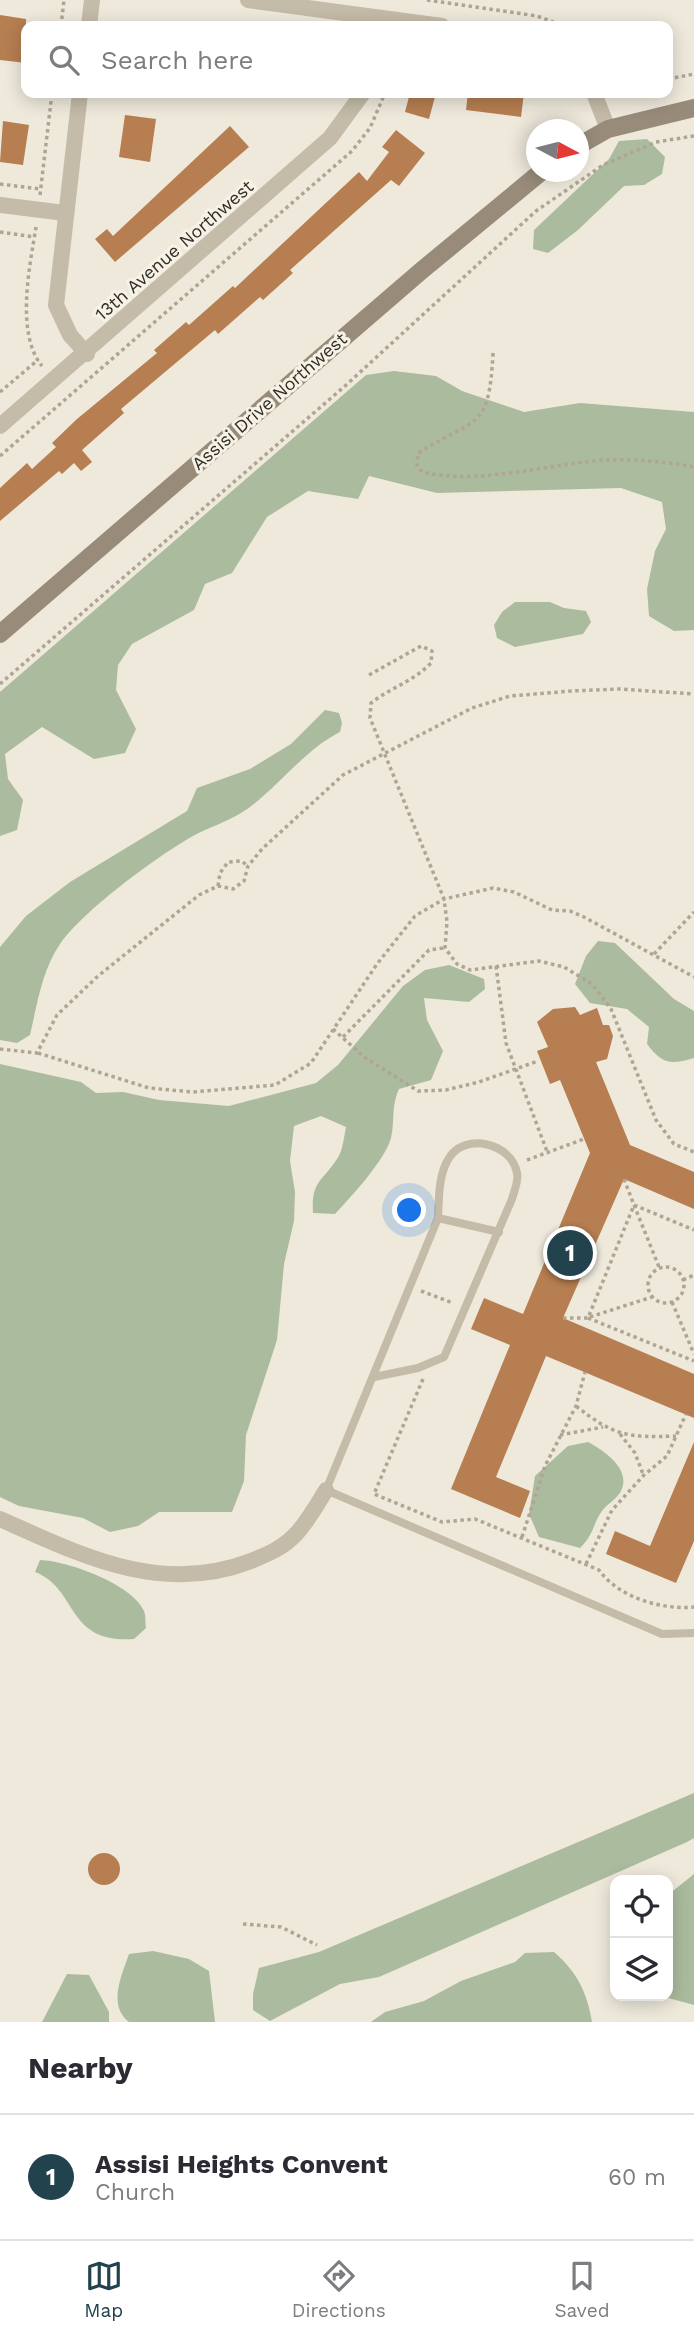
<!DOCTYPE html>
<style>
:root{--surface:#fff;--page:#f2f2f3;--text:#2b2b33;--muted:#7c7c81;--line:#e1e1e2;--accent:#22424e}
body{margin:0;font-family:"Work Sans",sans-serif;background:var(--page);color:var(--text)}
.controls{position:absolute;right:21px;bottom:21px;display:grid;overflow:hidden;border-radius:14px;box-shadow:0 4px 18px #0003}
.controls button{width:63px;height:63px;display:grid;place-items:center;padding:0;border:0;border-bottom:2px solid var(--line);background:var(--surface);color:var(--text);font:35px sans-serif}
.compass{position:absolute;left:526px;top:119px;width:63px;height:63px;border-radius:50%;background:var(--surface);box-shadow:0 4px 18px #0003;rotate:97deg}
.you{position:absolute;left:410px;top:1211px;width:24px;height:24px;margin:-18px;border:5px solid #fff;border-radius:50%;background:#1a73e8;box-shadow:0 0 0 10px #1a73e833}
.badge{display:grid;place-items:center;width:46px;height:46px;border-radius:50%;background:var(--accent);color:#fff;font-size:23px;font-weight:700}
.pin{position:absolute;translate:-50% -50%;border:4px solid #fff;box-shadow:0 2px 7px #0006}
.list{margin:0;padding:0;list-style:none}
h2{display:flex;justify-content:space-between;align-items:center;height:91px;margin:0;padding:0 28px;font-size:30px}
h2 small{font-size:23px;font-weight:400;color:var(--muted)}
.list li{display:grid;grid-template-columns:46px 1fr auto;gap:21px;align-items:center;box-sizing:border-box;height:126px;padding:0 28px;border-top:2px solid var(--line)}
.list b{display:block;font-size:26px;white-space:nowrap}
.list p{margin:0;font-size:23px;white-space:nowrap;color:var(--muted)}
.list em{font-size:23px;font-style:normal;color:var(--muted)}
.icon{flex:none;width:38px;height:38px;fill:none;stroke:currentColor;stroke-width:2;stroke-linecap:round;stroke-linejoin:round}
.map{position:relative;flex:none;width:694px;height:2022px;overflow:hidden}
.search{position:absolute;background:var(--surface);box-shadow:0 4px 18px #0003;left:21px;right:21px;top:21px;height:77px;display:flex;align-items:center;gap:18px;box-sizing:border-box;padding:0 24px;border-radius:14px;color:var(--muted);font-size:26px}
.sheet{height:217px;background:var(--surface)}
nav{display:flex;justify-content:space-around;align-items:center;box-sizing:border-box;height:98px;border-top:2px solid var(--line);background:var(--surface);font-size:19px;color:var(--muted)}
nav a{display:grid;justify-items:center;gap:4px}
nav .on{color:var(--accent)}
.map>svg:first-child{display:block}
.green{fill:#abbb9d}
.building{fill:#b67e51}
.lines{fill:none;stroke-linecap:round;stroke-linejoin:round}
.path{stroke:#b0a593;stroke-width:3.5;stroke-dasharray:3.5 3.5;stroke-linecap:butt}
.service{stroke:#c4bba8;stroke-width:8}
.minor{stroke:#c4bba8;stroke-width:16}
.secondary{stroke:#988b7a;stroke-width:18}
.labels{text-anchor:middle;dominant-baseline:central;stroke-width:6;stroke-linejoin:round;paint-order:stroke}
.street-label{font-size:18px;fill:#322d27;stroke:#f6f2e6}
</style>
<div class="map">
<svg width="694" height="2022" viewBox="0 0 694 2022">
<rect width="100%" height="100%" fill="#eee9db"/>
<!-- green -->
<path class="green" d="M647 139 665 157 662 174 644 185 624 186 578 230 548 253 533 249 534 230 609 159 619 141Z
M394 371 436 376 462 391 524 412 580 403 694 412V630L674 631 649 616 647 589 655 551 666 529 662 502 621 488 437 493 369 476 358 499 308 491 267 517 232 573 205 584 194 610 132 644 118 665 116 690 136 729 125 753 94 759 42 727 5 754 8 779 23 800 17 830 0 836V692L366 375Z
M515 602H550L564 608 586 611 591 622 583 634 515 647 497 638 494 625 502 612Z
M325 710 339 713 342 723 340 732C302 751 277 790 241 813 226 822 208 828 193 836 156 857 84 910 60 944 42 970 37 1005 30 1035L17 1043 0 1040V947L26 916 70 882 187 811 197 788 250 769 291 744Z
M598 941 615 943 674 999 694 1011V1058C670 1065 662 1064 647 1044L649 1027 627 1009 590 1003 575 984 586 956Z
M449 965 484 979 485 989 469 1002 424 998 427 1020 443 1051 431 1080 399 1089C391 1106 395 1120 391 1138 385 1160 351 1197 335 1214L313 1213C311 1181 322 1182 337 1159 343 1151 344 1136 346 1127L321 1116 294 1126 290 1161 295 1192 294 1221 284 1264 277 1340 246 1435 244 1481 232 1512H159L138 1526 110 1532 83 1518 19 1506 0 1497V1064L81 1082 96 1093 123 1092 159 1100 229 1106 316 1083 338 1065 403 986 425 970Z
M588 1442C603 1450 632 1469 621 1491 617 1499 607 1504 602 1511 592 1525 595 1533 580 1548L539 1537 529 1514 535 1476 568 1446Z
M40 1560C68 1561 132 1584 144 1611 146 1615 145 1623 146 1628L134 1639C65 1644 79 1589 35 1572Z
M694 1793V1838L687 1842 379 1977 340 1984 270 2021 253 2010V1994L259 1968 319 1952Z
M694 1874V2005L661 1996H668V1895Z
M153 1951 189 1959 209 1971 215 2022H129C107 2005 122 1975 129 1954Z
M554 1952C577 1972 587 1992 592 2022H371L385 2012 424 2001 461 1981 515 1962 525 1953Z
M67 1974 89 1975 109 2012V2022H42Z"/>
<!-- building -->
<path class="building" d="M0 15 26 19V63L0 60Z
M410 93H436L429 119 405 112Z
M468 93H524L521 117 466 110Z
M125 115 156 119 150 162 119 157Z
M3 121 29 125 23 165 0 162Z
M230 126 249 147 115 262 95 239 107 229 113 236Z
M396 130 425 153 399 186 391 180 290 270 293 273 263 300 260 297 218 334 215 330 121 409 124 413 82 450 92 462 81 471 74 463 62 474 59 471 0 521V488L27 463 32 469 56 447 52 443 77 419 157 353 154 350 186 322 189 325 233 286 235 288 359 172 367 181 389 152 382 147Z
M575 1007 580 1015 597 1008 603 1025H609L613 1036 607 1059 596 1062 630 1145 694 1172V1209L624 1179 563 1318 694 1374V1418L546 1356 496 1477 530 1491 520 1518 451 1489 510 1345 471 1329 484 1298 523 1314 590 1153 560 1080 550 1084 537 1051 548 1047 537 1022 553 1009Z
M694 1442V1541L676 1583 606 1554 615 1531 650 1546Z
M88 1869a16 16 0 1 1 32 0a16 16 0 1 1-32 0Z"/>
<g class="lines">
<!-- path -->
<path class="path" d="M427 0 537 16 564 26
M61 26 64 0
M668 79 694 74
M0 184 40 189
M40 195 52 93
M36 227C30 265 15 333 42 366
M0 232 34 237
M493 353C489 432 477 416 418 453L417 465 422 472C479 486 550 463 608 460 636 459 667 462 694 467
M0 392 38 360
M0 456 352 151 370 128 385 93
M369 675 421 646 432 651 431 663C414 681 390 688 371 703L370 718 444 899 447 922 445 948 457 964 470 970 539 961 564 967 592 984 611 1009 656 1120 674 1144 694 1152
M0 684 345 386 536 211 603 165 656 142 694 136
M218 886 220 873 228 862 241 861 247 865
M654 954 694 912
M496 966 506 1043 548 1154
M333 1029 364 1057 418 1091 446 1090 479 1082 538 1061
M343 1037 429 950 444 948
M0 1049 37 1053 57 1015 98 976 199 895 218 886 233 889 244 881 248 866 262 849 343 775 472 708 510 696 572 691 619 689 694 694
M38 1053 149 1088 193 1092 275 1085 311 1063 377 964 415 916 444 899 493 888 514 892 552 910 570 911 584 917 694 977
M527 1160 584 1139
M624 1179 634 1205 694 1230
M634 1205 659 1267
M648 1285a18 18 0 1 1 36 0a18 18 0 1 1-36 0Z
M683 1280 694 1275
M421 1291 453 1303
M672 1302 694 1354
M590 1317 652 1297
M563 1318H588L634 1205
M588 1318 694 1361
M423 1379 374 1494 442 1522 475 1519 599 1570C619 1598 662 1610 694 1607
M576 1406C614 1436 628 1438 676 1436
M620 1434 635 1453 643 1474
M560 1435 603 1427
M522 1537 545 1466 576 1406 585 1372
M586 1564 612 1510 644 1475 667 1456 686 1414
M243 1924 281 1927 317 1945"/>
<!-- service -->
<path class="service" d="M438 1218 499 1232
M374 1377 418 1368 444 1357 512 1199C514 1191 519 1181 517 1173 512 1143 465 1132 449 1158 438 1175 439 1199 438 1218L326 1490 662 1634 694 1633"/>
<!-- minor -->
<path class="minor" d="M248 0 442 26
M89 26 92 0
M80 93 56 305 70 335 87 354
M594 93 608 129
M0 205 65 213
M0 426 330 138 363 93
M0 1519C81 1555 161 1596 251 1561 268 1554 283 1548 296 1534 308 1521 317 1505 326 1490"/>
<!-- secondary -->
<path class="secondary" d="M578 146 608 129 694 108
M0 634 421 271 541 172"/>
</g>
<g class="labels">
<!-- street labels -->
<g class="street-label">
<text transform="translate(174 250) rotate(-41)">13th Avenue Northwest</text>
<text transform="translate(269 401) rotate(-41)">Assisi Drive Northwest</text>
</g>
</g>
</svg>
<div class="controls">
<button><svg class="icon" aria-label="locate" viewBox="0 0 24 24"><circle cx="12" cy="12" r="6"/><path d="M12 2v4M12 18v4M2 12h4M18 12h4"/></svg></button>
<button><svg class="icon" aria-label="layers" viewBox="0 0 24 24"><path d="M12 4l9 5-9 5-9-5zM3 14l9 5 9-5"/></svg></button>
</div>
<svg class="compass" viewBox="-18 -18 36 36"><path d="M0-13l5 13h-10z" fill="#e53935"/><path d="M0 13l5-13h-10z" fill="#7c7c81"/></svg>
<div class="you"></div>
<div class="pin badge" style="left:570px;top:1253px">1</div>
<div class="search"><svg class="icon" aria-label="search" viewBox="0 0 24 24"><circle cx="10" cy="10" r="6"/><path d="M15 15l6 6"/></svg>Search here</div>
</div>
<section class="sheet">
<h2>Nearby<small></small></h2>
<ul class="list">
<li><span class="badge">1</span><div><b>Assisi Heights Convent</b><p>Church</p></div><em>60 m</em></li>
</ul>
</section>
<nav>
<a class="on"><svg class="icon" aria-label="map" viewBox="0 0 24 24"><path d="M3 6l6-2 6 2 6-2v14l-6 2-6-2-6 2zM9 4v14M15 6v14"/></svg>Map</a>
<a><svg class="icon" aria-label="directions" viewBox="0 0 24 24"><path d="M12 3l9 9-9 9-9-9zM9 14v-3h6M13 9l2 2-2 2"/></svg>Directions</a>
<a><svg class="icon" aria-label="saved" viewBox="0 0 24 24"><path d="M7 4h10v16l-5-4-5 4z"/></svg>Saved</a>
</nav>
